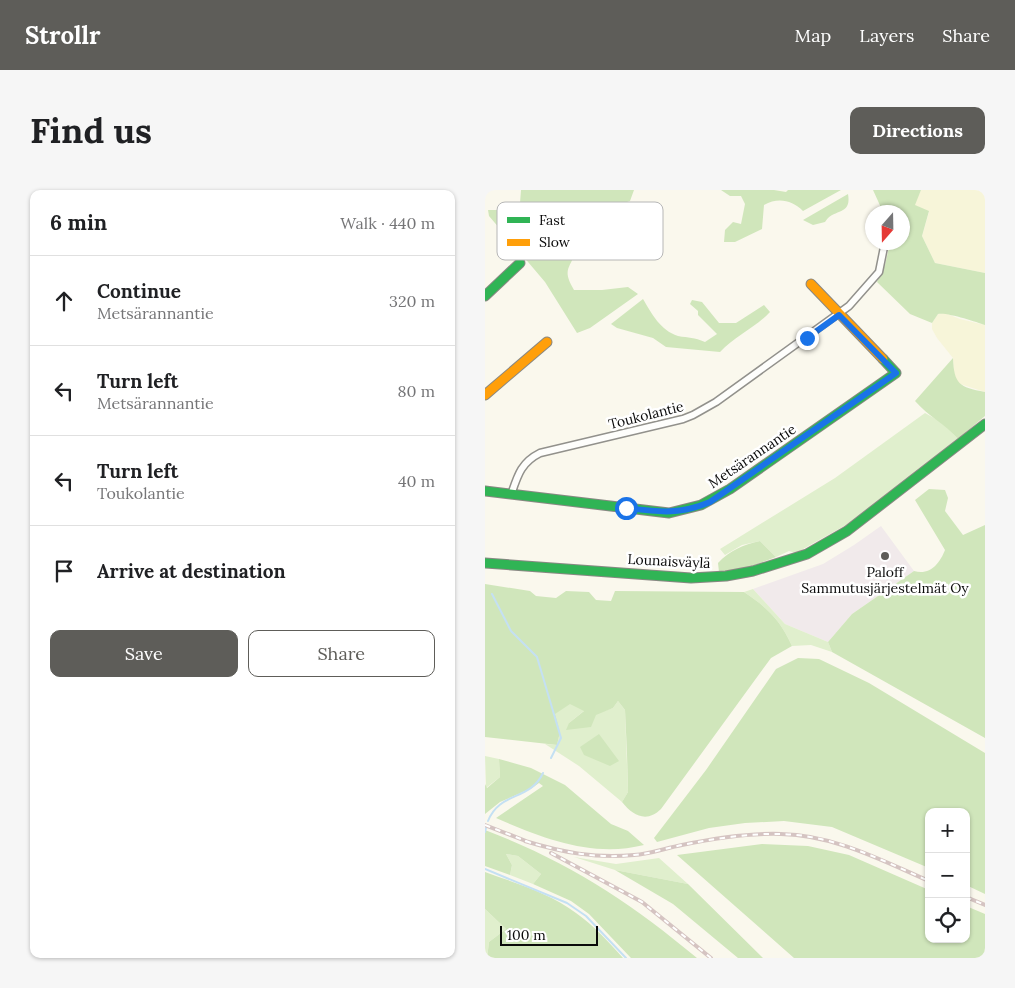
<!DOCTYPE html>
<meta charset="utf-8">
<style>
:root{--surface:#fff;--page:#f6f6f6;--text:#202124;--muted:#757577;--line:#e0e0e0;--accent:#5e5d59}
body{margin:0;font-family:Lora,serif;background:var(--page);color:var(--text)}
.controls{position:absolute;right:15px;bottom:15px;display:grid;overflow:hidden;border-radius:10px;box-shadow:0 1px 4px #0004}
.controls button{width:45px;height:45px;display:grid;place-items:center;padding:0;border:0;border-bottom:1px solid var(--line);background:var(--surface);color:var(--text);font:25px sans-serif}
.compass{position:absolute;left:380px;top:15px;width:45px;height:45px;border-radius:50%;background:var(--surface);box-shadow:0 1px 4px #0004;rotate:200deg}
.scale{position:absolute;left:15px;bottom:12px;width:98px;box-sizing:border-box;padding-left:5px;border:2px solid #0a0a0a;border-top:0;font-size:14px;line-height:18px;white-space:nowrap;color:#0a0a0a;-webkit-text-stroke:4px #fff;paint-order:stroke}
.stop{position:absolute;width:15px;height:15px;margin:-11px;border:4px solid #1a73e8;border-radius:50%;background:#fff}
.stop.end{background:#1a73e8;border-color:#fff;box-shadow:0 1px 5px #0008}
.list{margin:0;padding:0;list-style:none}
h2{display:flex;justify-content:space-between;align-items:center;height:65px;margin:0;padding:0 20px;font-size:21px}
h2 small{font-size:16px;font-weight:400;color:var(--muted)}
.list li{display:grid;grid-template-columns:32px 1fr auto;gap:15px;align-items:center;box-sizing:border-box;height:90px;padding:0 20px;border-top:1px solid var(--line)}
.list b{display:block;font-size:19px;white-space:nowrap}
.list p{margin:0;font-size:16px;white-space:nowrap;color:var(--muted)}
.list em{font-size:16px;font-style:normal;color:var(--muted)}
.actions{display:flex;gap:10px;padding:15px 20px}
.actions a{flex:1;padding:11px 0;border:1px solid var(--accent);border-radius:10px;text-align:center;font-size:18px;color:var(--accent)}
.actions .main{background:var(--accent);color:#fff}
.icon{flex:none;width:28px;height:28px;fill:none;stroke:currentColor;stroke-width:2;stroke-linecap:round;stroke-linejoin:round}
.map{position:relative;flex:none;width:500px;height:768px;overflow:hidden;border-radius:10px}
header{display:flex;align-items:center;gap:30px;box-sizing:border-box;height:70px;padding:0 25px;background:var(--accent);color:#fff}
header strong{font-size:24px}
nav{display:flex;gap:28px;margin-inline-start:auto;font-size:18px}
.intro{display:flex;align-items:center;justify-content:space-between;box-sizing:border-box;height:120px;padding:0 30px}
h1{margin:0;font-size:35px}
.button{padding:12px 22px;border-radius:10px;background:var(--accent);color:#fff;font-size:18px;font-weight:700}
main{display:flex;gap:30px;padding:0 30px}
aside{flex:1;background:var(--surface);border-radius:10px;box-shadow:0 1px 4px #0004}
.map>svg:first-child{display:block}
.industrial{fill:#f1eaeb}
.farmland{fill:#f7f5d9}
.green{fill:#e0efcd}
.forest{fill:#d0e6bb}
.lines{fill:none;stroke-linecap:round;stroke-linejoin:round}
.stream{stroke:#c4e0f3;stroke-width:2}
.street-casing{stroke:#92918c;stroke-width:9}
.fast-casing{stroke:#898883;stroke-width:11}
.slow-casing{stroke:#898883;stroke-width:11}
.street{stroke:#fefefc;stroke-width:6}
.fast{stroke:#30b455;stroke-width:9}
.slow{stroke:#ff9f0a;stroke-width:9}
.rail-casing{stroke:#d5c4c2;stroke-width:4}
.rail{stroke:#fff;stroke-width:2;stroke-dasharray:5.5;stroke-linecap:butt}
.route{stroke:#1a73e8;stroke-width:6}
.poi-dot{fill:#5e5d59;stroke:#fff;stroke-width:2}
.labels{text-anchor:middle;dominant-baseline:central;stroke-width:5;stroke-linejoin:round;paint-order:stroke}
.street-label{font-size:14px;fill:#0a0a0a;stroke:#fff}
.poi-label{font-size:14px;fill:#0a0a0a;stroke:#fff}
.key{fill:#fff;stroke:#b6b6b6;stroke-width:1}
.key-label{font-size:14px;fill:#0a0a0a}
</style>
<header>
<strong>Strollr</strong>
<nav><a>Map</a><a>Layers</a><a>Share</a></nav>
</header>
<div class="intro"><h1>Find us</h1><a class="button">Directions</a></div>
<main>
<aside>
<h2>6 min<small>Walk · 440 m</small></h2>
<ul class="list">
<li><svg class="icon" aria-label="ahead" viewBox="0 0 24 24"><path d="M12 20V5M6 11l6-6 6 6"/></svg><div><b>Continue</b><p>Metsärannantie</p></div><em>320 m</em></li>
<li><svg class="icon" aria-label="left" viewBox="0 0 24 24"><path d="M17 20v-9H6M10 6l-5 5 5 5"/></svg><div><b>Turn left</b><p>Metsärannantie</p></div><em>80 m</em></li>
<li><svg class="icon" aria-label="left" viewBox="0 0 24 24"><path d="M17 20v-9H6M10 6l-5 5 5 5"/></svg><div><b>Turn left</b><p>Toukolantie</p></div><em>40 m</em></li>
<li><svg class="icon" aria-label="arrive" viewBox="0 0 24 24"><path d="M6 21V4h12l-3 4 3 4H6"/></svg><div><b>Arrive at destination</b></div></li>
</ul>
<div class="actions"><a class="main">Save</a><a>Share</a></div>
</aside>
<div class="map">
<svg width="500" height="768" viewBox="0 0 500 768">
<rect width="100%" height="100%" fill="#faf8ed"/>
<!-- industrial -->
<path class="industrial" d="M396 336 429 381 367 424 343 452 300 434 268 399 338 374 369 355Z"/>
<!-- farmland -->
<path class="farmland" d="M436 0H500V83L450 73 437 46 444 22 429 15Z
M460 123 475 129 500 135V202L475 194 469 187 468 168 452 148 447 139V133L453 124Z"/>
<!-- green -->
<path class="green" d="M440 223 458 233 473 249 368 331 311 363 304 361 291 367 275 351 257 355 240 365 235 359 350 288Z
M268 399 300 434 343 452 347 462 326 455 307 456C296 431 282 417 259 402Z
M133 511 140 520 143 602 137 612 94 576 60 554 72 555 75 542 69 524 85 513 100 520 84 533 128 518Z
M0 566 14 569 15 587 1 598Z
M21 664 33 666 56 684 48 694 25 685 27 675Z
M89 667 131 674 174 668 203 694 130 680Z
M0 719 21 739 4 752 2 768H0Z"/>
<!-- forest -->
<path class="forest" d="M36 0H149L145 11 88 30C88 40 91 50 90 59 88 78 75 77 89 100H117L143 97 153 104 105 138 92 143 60 92 4 26 3 20H30L35 13Z
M236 0H289L301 2 303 0H356L318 21C307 10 293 7 279 15L277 39 250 52H239L240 40 248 32 256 34 260 14 256 6H245Z
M388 0H436L430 15 444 21 437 46 450 73 500 83V135C491 132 462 122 453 124L447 133 425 124 392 92 400 75 405 53 418 52V22H398Z
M363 4C367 26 348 18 340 32L328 35 318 30Z
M158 109C167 124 175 140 193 146 204 148 209 147 220 152L232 144 213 125V121L205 114 207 110 217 112 234 133H251L279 115 285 122C270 138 250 146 235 162L181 157 168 148 132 138 126 134Z
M468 168C469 194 474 197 500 202V226L473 249C460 234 443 226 430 211Z
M444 299 460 300 463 308 460 321 478 345 500 335V548L347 462 343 452 367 424 429 381C445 386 455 373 460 360L430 310Z
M275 351 291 367 262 378 234 382 233 373C245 360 258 355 275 351Z
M0 394 45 401 51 406 71 408 81 401 104 402 111 410 126 411 130 401 259 402C282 417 296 431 307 456L286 468 176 619C162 633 148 626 137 612L143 602 142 564 140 520 133 511 128 518 111 525 106 537 81 540 84 533 99 521 85 514 70 524 75 542 72 555 0 547Z
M313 468 334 469 384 493 500 563V704L481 695V622H444V678L347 637 299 631 260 633 224 638 172 652 169 648 221 580 291 479Z
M114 544 134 571 125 576 99 565 95 557Z
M14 569 46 578 80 595 126 634 143 641 159 655C107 668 57 648 11 628L58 596 54 593 47 598 15 612 0 624V594L2 598 15 587Z
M0 640C82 671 145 712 212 768H146L104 724 86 711 48 694 56 684 33 666 21 664 27 675 25 685 0 676Z
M277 654 323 656 364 665 444 700V749H481V716L500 724V768H309L192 665Z
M130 680 203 694 278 768H253L188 714Z
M0 682C30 693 65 703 91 723 108 735 124 752 138 768H2L4 752 21 739 0 719Z"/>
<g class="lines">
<!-- stream -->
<path class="stream" d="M7 404 26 441 52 467 76 548 66 568
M3 631C15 601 45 611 58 583
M0 642 1 638
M0 679 82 713 101 726 141 768"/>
<!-- street casing -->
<g class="street-casing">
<path id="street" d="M27 302C33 284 37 272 55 263L198 229 208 225 231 212 364 116 394 82 400 52"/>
</g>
<!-- fast casing -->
<g class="fast-casing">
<path id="fast" d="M0 106 35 73
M0 301 184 323 216 315 245 299 411 183 398 169
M0 373 206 388 241 386 268 381 322 364 362 341 500 234"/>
</g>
<!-- slow casing -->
<g class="slow-casing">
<path id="slow" d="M326 94 398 169
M0 205 62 152"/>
</g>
<!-- street -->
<use href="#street" class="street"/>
<!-- fast -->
<use href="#fast" class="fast"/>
<!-- slow -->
<use href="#slow" class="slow"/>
<!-- rail casing -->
<g class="rail-casing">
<path id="rail" d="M0 635 46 653
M40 651C76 662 111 669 149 665 165 664 181 658 197 655 226 649 266 643 296 644 349 645 396 670 444 691
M66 663 157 712 226 768
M481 707 500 715"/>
</g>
<!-- rail -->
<use href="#rail" class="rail"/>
</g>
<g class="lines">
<!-- route -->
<path class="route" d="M141 318C174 322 194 325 225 312L411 183 354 125 322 148"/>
</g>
<!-- markers -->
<circle class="poi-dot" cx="400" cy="366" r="5"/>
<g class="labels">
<!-- street labels -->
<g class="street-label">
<text transform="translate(161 225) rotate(-14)">Toukolantie</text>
<text transform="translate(267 266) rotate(-34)">Metsärannantie</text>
<text transform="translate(184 371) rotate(3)">Lounaisväylä</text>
</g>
<!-- poi labels -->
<g class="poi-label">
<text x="400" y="382">Paloff<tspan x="400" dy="16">Sammutusjärjestelmät Oy</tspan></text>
</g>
</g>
<!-- legend -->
<rect x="12" y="12" width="166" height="58" rx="8" class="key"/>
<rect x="22" y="27" width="23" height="6" fill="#30b455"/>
<rect x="22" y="49" width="23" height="7" fill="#ff9f0a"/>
<g class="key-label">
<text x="54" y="35">Fast</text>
<text x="54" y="57">Slow</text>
</g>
</svg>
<div class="controls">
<button>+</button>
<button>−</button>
<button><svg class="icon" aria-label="locate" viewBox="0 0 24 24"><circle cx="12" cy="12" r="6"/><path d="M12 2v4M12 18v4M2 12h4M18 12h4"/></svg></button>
</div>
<svg class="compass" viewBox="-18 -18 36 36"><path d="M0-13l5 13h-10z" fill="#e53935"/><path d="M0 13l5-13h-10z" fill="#757577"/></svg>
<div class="scale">100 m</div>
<div class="stop" style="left:141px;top:318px"></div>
<div class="stop end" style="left:322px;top:148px"></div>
</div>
</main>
